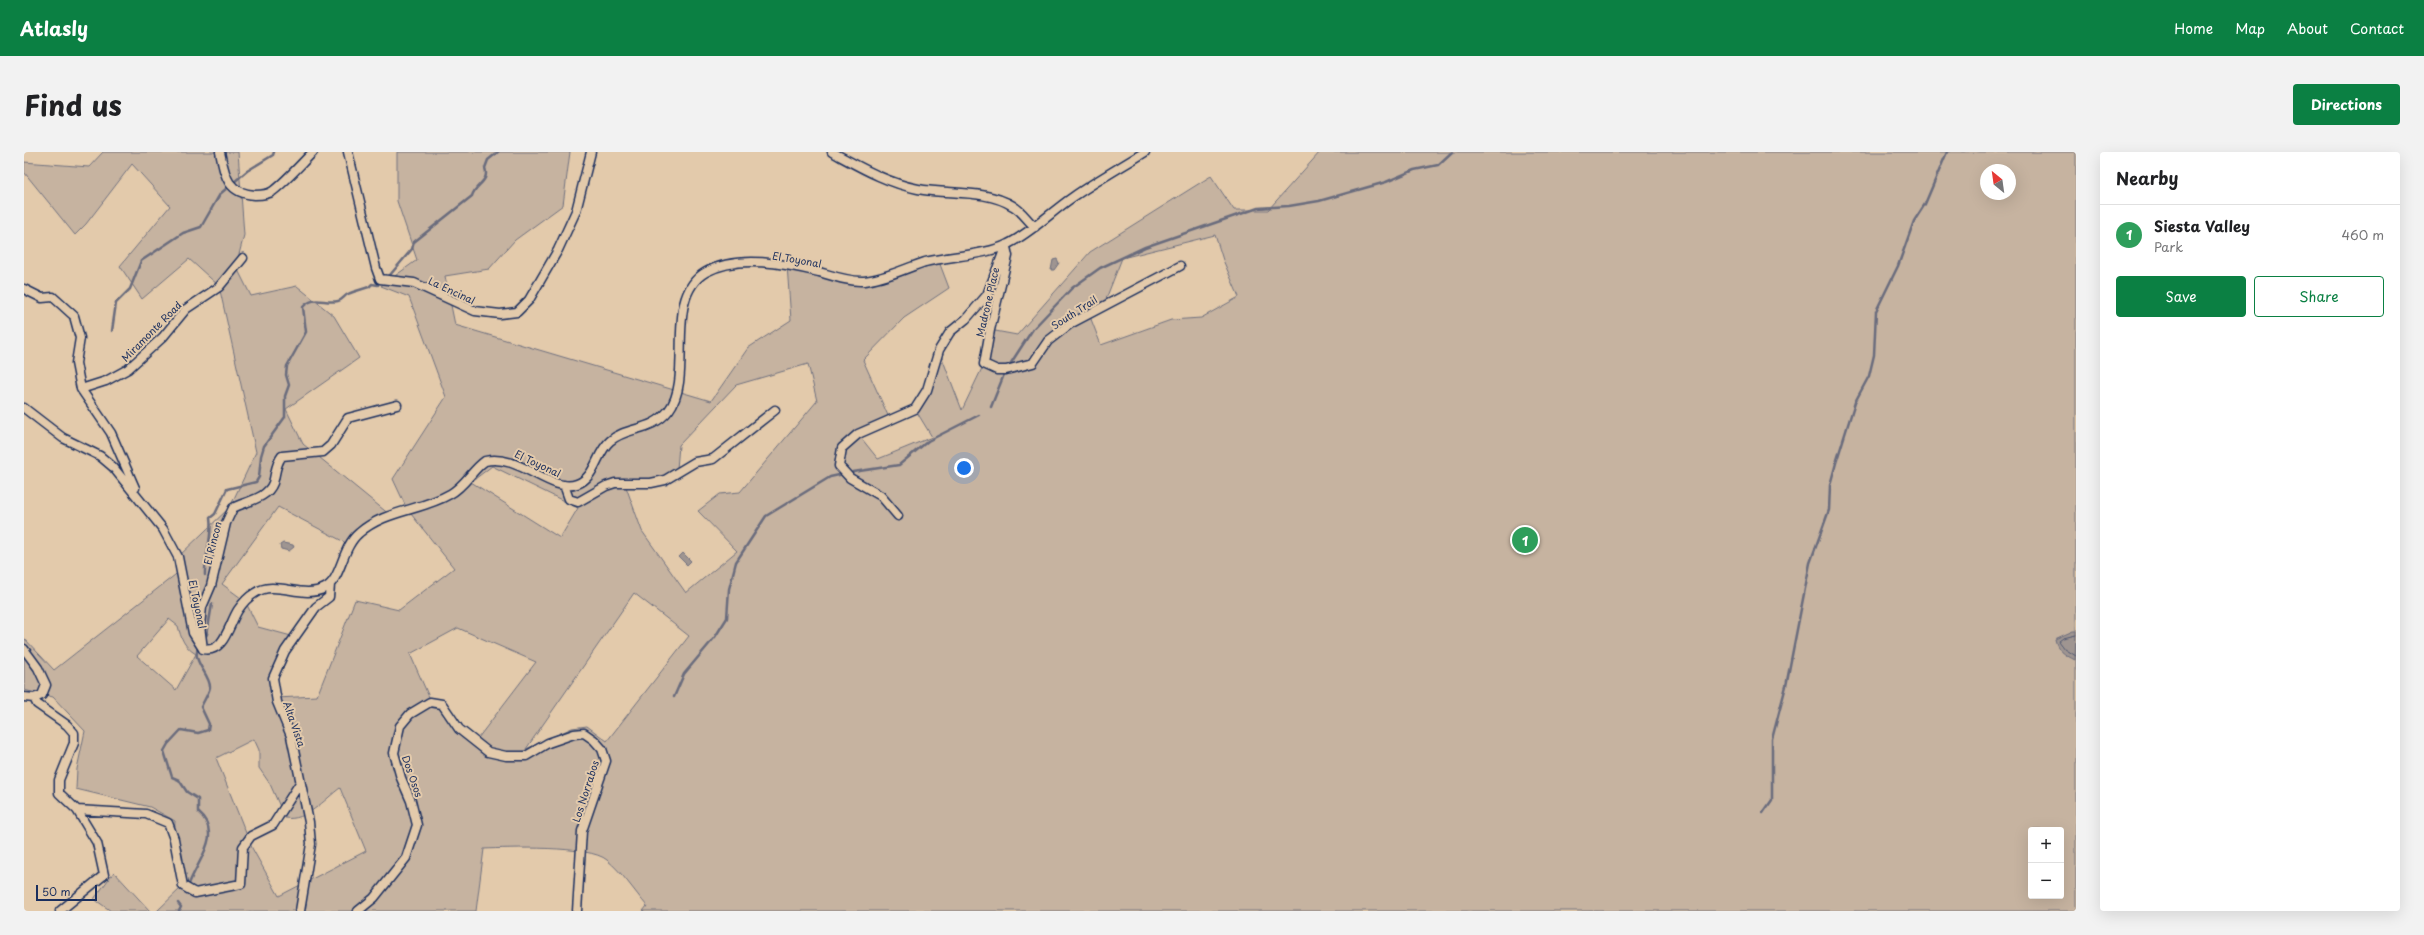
<!DOCTYPE html>
<meta charset="utf-8">
<style>
:root{--surface:#fff;--page:#f2f2f2;--text:#202124;--muted:#757577;--line:#e0e0e0;--accent:#0b8043}
body{margin:0;font-family:"Playpen Sans",sans-serif;background:var(--page);color:var(--text)}
.controls{position:absolute;right:12px;bottom:12px;display:grid;overflow:hidden;border-radius:4px;box-shadow:0 4px 16px #0002}
.controls button{width:36px;height:36px;display:grid;place-items:center;padding:0;border:0;border-bottom:1px solid var(--line);background:var(--surface);color:var(--text);font:20px sans-serif}
.compass{position:absolute;left:1956px;top:12px;width:36px;height:36px;border-radius:50%;background:var(--surface);box-shadow:0 4px 16px #0002;rotate:331deg}
.scale{position:absolute;left:12px;bottom:10px;width:61px;box-sizing:border-box;padding-left:4px;border:2px solid #1b2f5e;border-top:0;font-size:11px;line-height:14px;white-space:nowrap;color:#1b2f5e;-webkit-text-stroke:3px #e3caab;paint-order:stroke}
.you{position:absolute;left:940px;top:316px;width:14px;height:14px;margin:-10px;border:3px solid #fff;border-radius:50%;background:#1a73e8;box-shadow:0 0 0 6px #1a73e833}
.badge{display:grid;place-items:center;width:26px;height:26px;border-radius:50%;background:var(--accent);color:#fff;font-size:13px;font-weight:700}
.pin{position:absolute;translate:-50% -50%;border:2px solid #fff;box-shadow:0 1px 4px #0006}
.list{margin:0;padding:0;list-style:none}
h2{display:flex;justify-content:space-between;align-items:center;height:52px;margin:0;padding:0 16px;font-size:17px}
h2 small{font-size:13px;font-weight:400;color:var(--muted)}
.list li{display:grid;grid-template-columns:26px 1fr auto;gap:12px;align-items:center;box-sizing:border-box;height:60px;padding:0 16px;border-top:1px solid var(--line)}
.list b{display:block;font-size:15px;white-space:nowrap}
.list p{margin:0;font-size:13px;white-space:nowrap;color:var(--muted)}
.list em{font-size:13px;font-style:normal;color:var(--muted)}
.actions{display:flex;gap:8px;padding:12px 16px}
.actions a{flex:1;padding:9px 0;border:1px solid var(--accent);border-radius:4px;text-align:center;font-size:14px;color:var(--accent)}
.actions .main{background:var(--accent);color:#fff}
.map{position:relative;flex:none;width:2052px;height:759px;overflow:hidden;border-radius:4px}
header{display:flex;align-items:center;gap:24px;box-sizing:border-box;height:56px;padding:0 20px;background:var(--accent);color:#fff}
header strong{font-size:19px}
nav{display:flex;gap:22px;margin-inline-start:auto;font-size:14px}
.intro{display:flex;align-items:center;justify-content:space-between;box-sizing:border-box;height:96px;padding:0 24px}
h1{margin:0;font-size:28px}
.button{padding:10px 18px;border-radius:4px;background:var(--accent);color:#fff;font-size:14px;font-weight:700}
main{display:flex;gap:24px;padding:0 24px}
aside{flex:1;background:var(--surface);border-radius:4px;box-shadow:0 4px 16px #0002}
.map>svg:first-child{display:block}
.green{fill:#c6b3a0;stroke:#70717f;fill-rule:evenodd}
.water{fill:#9f9591;stroke:#6a6c7d}
.lines{fill:none;stroke-linecap:round;stroke-linejoin:round}
.shore{stroke:#505872;stroke-width:1}
.stream{stroke:#6a6c7d;stroke-width:2.5}
.street-casing{stroke:#1b2f5e;stroke-width:11}
.street{stroke:#e3caab;stroke-width:8}
.labels{text-anchor:middle;dominant-baseline:central;stroke-width:4;stroke-linejoin:round;paint-order:stroke}
.street-label{font-size:10px;fill:#1b2f5e;stroke:#e3caab}
</style>
<header>
<strong>Atlasly</strong>
<nav><a>Home</a><a>Map</a><a>About</a><a>Contact</a></nav>
</header>
<div class="intro"><h1>Find us</h1><a class="button">Directions</a></div>
<main>
<div class="map">
<svg width="2052" height="759" viewBox="0 0 2052 759">
<rect width="100%" height="100%" fill="#e3caab"/>
<filter id="ink" filterUnits="userSpaceOnUse"><feTurbulence type="fractalNoise" baseFrequency=".025" numOctaves="2"/><feDisplacementMap in="SourceGraphic" scale="8" xChannelSelector="R" yChannelSelector="G"/><feConvolveMatrix kernelMatrix="1 2 1 2 8 2 1 2 1" color-interpolation-filters="sRGB"/></filter>
<g filter="url(#ink)">
<!-- green -->
<path class="green" d="M79 0H214L220 83 212 114 227 144 273 134 310 164 335 206 262 257 279 292 366 363 324 392 254 355 198 432 221 449 234 475 271 485 249 526 252 546 293 544 331 448 375 458 430 416 383 357 369 327 422 245 385 145 357 134 393 108 373 49V0H546L539 53 491 88 465 117 421 124 431 173 687 249 724 196 767 168 763 113 834 129 914 107 925 136 880 166 839 208 866 268 834 282 854 307 908 285 891 257 903 238 915 198 938 258 960 212 966 178 993 183 1066 100 1187 24 1210 58H1244L1296 0H2052V759H619L623 754C610 739 598 720 583 708 566 693 484 696 460 697L452 759H133L159 734 150 687 151 669 126 655 52 637 53 617 61 579 29 545 0 538V486L30 518 156 419 154 405 206 355 232 300 195 134 165 107 118 147 96 114 146 54 108 12 62 72 51 83 0 20V10L65 15ZM1962 18H1986V42H1962ZM1191 83 1199 108 1215 145 1177 166 1147 168 1077 193 1065 162 1080 152 1098 106ZM784 212 793 249 716 340 696 342 674 359 713 399 662 441 618 379 601 332H629L653 317 655 293 712 233ZM468 314 554 356 536 386 447 330ZM610 441 665 484 583 589 563 574 548 576 502 597ZM145 467 154 474C157 486 160 495 172 502L152 538 113 504ZM434 476 512 510 451 590 418 552 405 545 386 502ZM230 587 235 598V616L246 632 261 666C282 670 301 647 316 636L342 699 255 744 228 696 192 606ZM2007 678H2037V744H2007Z
M90 720 126 759H87L70 747Z"/>
<!-- water -->
<path class="water" d="M1033 107 1035 111 1030 118H1027L1029 108Z
M259 391 269 393 270 395 265 399 257 397 256 393Z
M659 401 667 409 663 413 655 405Z
M2049 479H2052L2051 508C2041 503 2033 498 2031 487Z"/>
<g class="lines">
<!-- shore -->
<path class="shore" d="M2052 483 2039 486 2035 489 2041 497 2052 504"/>
<!-- stream -->
<path class="stream" d="M366 123 388 97 390 90 448 44C451 32 466 30 461 16L464 8 474 0
M88 179 92 151 106 137 117 109 159 81 177 75 196 42 223 19 249 3 250 0
M985 214 1009 177 1048 136 1076 116 1121 95 1234 56 1265 54 1295 49 1362 30 1390 18 1414 13 1428 0
M967 255 981 220
M829 320 875 313 904 289 955 263
M181 423C180 403 189 388 186 366L191 362 203 337 232 330 235 325 237 304 240 294 261 265V244L265 233 262 223 263 214 282 180 279 155C290 143 300 152 314 149 319 148 320 144 324 142 330 139 339 137 345 135L348 132 354 133
M180 487 183 482 188 452
M650 545 660 522 691 485 703 466 705 437 712 410 742 364 806 325 815 323
M1739 661 1748 648V587L1762 534 1786 411 1805 358 1806 333 1812 311 1831 250 1845 224 1850 203 1852 159 1874 114 1890 69 1901 52 1923 0
M165 732C173 709 200 682 174 660V647L163 640 155 628 148 625 140 599 144 592 157 578 174 581 184 578 185 572 177 555C179 550 185 541 186 535 186 522 166 508 175 494
M154 751 157 755 155 759"/>
<!-- street casing -->
<g class="street-casing">
<path id="street" d="M196 0C201 24 203 41 231 43 236 43 245 42 249 39 263 28 276 13 289 0
M324 0 352 116 356 127 390 131 451 159 476 162 493 160 505 148 534 98 552 59 567 0
M808 0C836 15 863 31 894 37 925 43 962 37 989 54 998 59 1003 68 1011 75
M982 95 984 104 966 178 960 212 973 218H982L1009 211 1024 189 1046 172 1156 114
M0 137 18 146 29 145 50 164 56 186 52 211 57 237 87 281 111 336
M57 237 82 229 104 217 139 185 162 157 195 135 219 106
M0 256 39 286 76 304 89 315 139 377 154 405 169 481 179 497C200 502 205 472 214 458 218 452 224 445 231 441 251 427 278 448 301 436 318 427 317 396 335 381 361 358 397 359 426 342 441 334 448 318 461 309 496 301 527 342 553 332 572 325 572 301 586 289 603 274 628 280 645 258 671 224 638 145 682 120 714 102 762 112 795 120 809 124 826 130 840 129 861 127 882 116 901 110 925 104 964 103 984 92 1008 80 1027 60 1049 45 1072 29 1097 15 1121 0
M540 333 545 347 554 350 582 334 591 331H627L641 328 671 310 689 307 751 258
M874 364 857 344 826 326 815 314 818 296 834 282 891 257 903 238 915 198 926 180 942 167 963 143 982 93
M0 497 14 516 22 533 18 543 10 546 0 545
M179 497 176 474 178 455 187 434 202 371 209 356C222 349 243 347 249 331 252 321 251 313 258 304L299 300 307 293 324 266 373 253
M10 546 13 552 43 573 50 581V591L35 628V641L53 658 122 662 144 671 150 687 159 734 171 741 217 732 219 695 227 684 249 673 276 631
M36 759 80 723 73 691 53 658
M276 759 287 692 285 670 267 584 253 550 249 526 261 499 292 455 305 445 306 433
M334 759 350 746 382 706 393 673 387 649 377 626 370 601 376 574 386 562 406 550 418 552 435 577 464 600 482 604H502L524 591 550 582 560 581 570 588 578 597 582 609 558 679 553 759"/>
</g>
<!-- street -->
<use href="#street" class="street"/>
</g>
</g>
<g class="labels">
<!-- street labels -->
<g class="street-label">
<text transform="translate(773 107) rotate(10)">El Toyonal</text>
<text transform="translate(428 138) rotate(25)">La Encinal</text>
<text transform="translate(963 150) rotate(-77)">Madrone Place</text>
<text transform="translate(1050 160) rotate(-33)">South Trail</text>
<text transform="translate(127 179) rotate(-45)">Miramonte Road</text>
<text transform="translate(514 311) rotate(25)">El Toyonal</text>
<text transform="translate(188 391) rotate(-76)">El Rincon</text>
<text transform="translate(174 452) rotate(78)">El Toyonal</text>
<text transform="translate(271 572) rotate(71)">Alta Vista</text>
<text transform="translate(389 624) rotate(71)">Dos Osos</text>
<text transform="translate(561 639) rotate(-72)">Los Norrabos</text>
</g>
</g>
</svg>
<div class="controls">
<button>+</button>
<button>−</button>
</div>
<svg class="compass" viewBox="-18 -18 36 36"><path d="M0-13l5 13h-10z" fill="#e53935"/><path d="M0 13l5-13h-10z" fill="#757577"/></svg>
<div class="scale">50 m</div>
<div class="you"></div>
<div class="pin badge" style="left:1501px;top:388px;background:#2e9e5b">1</div>
</div>
<aside>
<h2>Nearby<small></small></h2>
<ul class="list">
<li><span class="badge" style="background:#2e9e5b">1</span><div><b>Siesta Valley</b><p>Park</p></div><em>460 m</em></li>
</ul>
<div class="actions"><a class="main">Save</a><a>Share</a></div>
</aside>
</main>
